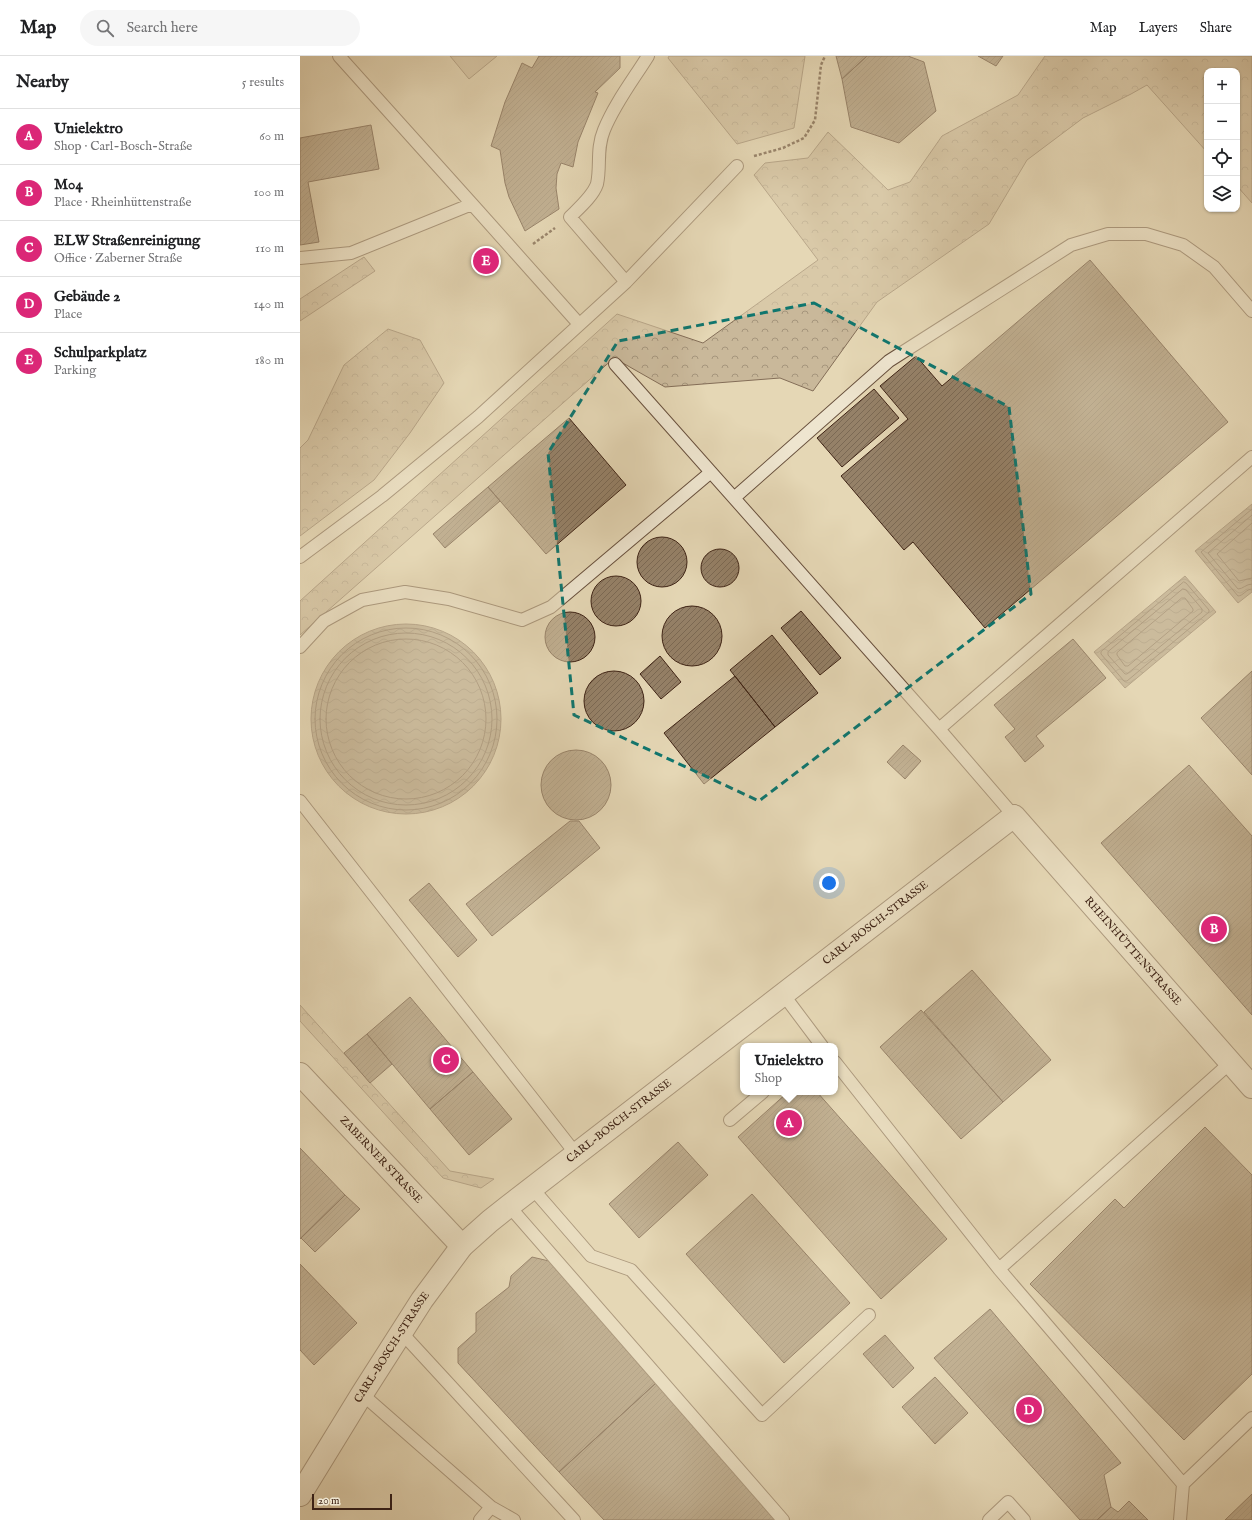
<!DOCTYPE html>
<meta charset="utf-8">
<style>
:root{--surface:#fff;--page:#f6f6f6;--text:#202124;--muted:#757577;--line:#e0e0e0;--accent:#db2777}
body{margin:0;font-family:"IM FELL English",serif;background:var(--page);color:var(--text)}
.controls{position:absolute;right:12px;top:12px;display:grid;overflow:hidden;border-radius:8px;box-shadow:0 1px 3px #0004}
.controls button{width:36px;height:36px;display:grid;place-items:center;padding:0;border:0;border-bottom:1px solid var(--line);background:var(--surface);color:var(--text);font:20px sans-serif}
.scale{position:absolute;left:12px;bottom:10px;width:80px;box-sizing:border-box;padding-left:4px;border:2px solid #3e2315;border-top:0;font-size:11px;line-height:14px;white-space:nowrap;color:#3e2315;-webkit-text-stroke:3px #eee5cf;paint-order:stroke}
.you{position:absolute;left:529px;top:827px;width:14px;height:14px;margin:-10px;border:3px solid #fff;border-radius:50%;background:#1a73e8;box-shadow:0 0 0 6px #1a73e833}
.badge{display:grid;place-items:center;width:26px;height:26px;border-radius:50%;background:var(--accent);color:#fff;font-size:13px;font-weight:700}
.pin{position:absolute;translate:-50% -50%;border:2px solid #fff;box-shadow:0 1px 4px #0006}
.popup{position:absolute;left:440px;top:987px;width:98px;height:52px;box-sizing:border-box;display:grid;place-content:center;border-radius:8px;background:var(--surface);filter:drop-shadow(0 1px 3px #0005);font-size:13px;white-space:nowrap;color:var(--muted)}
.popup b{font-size:15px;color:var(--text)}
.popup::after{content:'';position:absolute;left:50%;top:100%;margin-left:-8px;border:8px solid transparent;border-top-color:var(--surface)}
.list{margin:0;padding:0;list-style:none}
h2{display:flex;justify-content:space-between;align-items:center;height:52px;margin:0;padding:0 16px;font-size:17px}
h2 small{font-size:13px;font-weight:400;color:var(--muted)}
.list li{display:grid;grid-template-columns:26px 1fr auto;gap:12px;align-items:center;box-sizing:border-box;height:56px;padding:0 16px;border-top:1px solid var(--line)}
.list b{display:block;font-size:15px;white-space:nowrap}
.list p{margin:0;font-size:13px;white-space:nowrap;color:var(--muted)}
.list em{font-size:13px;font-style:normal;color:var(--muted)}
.icon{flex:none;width:22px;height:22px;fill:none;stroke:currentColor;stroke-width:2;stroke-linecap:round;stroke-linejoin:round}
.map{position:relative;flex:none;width:952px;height:1464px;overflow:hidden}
header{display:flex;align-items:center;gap:24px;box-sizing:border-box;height:56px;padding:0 20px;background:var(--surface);border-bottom:1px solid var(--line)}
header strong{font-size:19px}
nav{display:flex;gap:22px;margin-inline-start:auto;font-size:14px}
.search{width:280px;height:36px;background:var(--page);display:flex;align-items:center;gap:10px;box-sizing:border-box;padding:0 14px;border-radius:22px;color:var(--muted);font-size:15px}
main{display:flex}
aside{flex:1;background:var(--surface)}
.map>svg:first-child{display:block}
.grass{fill:#c9b89a;stroke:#846e58}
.forest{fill:url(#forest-crowns);stroke:#846e58}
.water{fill:url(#water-waves);stroke:#806a55}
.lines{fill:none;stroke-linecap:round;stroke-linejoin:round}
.shore{stroke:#755e4a;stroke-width:1}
.building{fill:url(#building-hatch);stroke:#3e2315}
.service-casing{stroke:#68503d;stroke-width:14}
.minor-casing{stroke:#68503d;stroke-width:24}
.path{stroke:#3e2315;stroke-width:2.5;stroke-dasharray:3 2;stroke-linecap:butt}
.service{stroke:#eee5cf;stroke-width:12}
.minor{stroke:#eee5cf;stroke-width:22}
.marked{fill:none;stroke:#0f766e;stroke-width:3;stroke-dasharray:8 5;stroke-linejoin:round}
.labels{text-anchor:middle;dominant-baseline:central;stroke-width:3;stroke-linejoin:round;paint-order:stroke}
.street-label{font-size:11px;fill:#3e2315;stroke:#eee5cf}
</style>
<header>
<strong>Map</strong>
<div class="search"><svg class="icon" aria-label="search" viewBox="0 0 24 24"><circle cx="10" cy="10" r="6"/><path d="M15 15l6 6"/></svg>Search here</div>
<nav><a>Map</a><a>Layers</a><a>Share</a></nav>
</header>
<main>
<aside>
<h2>Nearby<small>5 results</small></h2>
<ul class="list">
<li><span class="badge">A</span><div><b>Unielektro</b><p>Shop · Carl-Bosch-Straße</p></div><em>60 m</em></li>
<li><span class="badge">B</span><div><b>M04</b><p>Place · Rheinhüttenstraße</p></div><em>100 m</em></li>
<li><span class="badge">C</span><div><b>ELW Straßenreinigung</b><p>Office · Zaberner Straße</p></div><em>110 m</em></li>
<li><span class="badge">D</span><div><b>Gebäude 2</b><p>Place</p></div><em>140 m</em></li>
<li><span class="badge">E</span><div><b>Schulparkplatz</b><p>Parking</p></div><em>180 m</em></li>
</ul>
</aside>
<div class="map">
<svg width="952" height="1464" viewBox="0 0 952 1464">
<defs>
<pattern id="forest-crowns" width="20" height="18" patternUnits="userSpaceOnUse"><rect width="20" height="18" fill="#c9b89a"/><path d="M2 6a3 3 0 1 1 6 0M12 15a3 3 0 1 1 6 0" fill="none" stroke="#a5957c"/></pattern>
<pattern id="water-waves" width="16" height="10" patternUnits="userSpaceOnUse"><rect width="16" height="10" fill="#ac9a7f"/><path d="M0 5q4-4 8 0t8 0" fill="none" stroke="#8d7d67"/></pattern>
<pattern id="building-hatch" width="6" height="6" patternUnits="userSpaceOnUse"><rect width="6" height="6" fill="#958168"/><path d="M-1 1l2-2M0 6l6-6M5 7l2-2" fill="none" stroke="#7b6954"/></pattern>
</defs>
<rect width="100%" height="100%" fill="#e5d7b5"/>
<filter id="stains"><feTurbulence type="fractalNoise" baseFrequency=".005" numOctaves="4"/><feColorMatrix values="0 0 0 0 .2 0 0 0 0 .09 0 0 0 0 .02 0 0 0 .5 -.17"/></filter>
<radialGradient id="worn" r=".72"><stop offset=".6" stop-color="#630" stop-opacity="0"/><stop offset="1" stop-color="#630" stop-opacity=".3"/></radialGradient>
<!-- grass -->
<path class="grass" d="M150 0H197L169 23Z"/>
<!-- forest -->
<path class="forest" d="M369 0H505L494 72 437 88 368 2Z
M745 0H952V147L937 130V15H907V96L847 29 831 38 783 62 727 104 689 168 577 246 513 335 480 322 365 331 314 302 0 579V545L317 258 403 287 518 204 454 119 465 107 508 102 528 76 588 134 610 126 642 80 718 39Z
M64 201 75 215 0 265V243Z
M88 273 120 284 144 327 110 377 74 424 0 480V392L8 384 44 309Z
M0 949 150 1115 194 1123 181 1132 143 1122 0 965Z"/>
<!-- water -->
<path class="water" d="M952 448V536L938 547 895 495Z
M885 520 916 556 825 632 794 596Z
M11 663a95 95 0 1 1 190 0a95 95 0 1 1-190 0Z"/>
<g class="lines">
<!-- shore -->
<path class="shore" d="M952 453 901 496 938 540C943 540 946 533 952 533
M952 459 908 497 938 533C943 533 946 528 952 528
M952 467 917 498 939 525 952 522
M884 526 886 527 909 554V556L827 625H824L801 598V596Z
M883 533 886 534 902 553V556L827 618H825L808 599V596Z
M882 542H885L893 553V555L828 610H825L817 599V597Z
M15 663a91 91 0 1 1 182 0a91 91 0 1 1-182 0Z
M20 663a86 86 0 1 1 172 0a86 86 0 1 1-172 0Z
M26 663a80 80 0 1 1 160 0a80 80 0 1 1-160 0Z"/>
</g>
<!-- building -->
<path class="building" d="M239 0H320V12L295 36 298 37 278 86 273 111 261 107 257 118 256 132 259 153 225 175 209 141 205 127 200 94 191 90 205 46 222 7 232 12Z
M536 0H567L542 23Z
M567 0H608L624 6 636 55 599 87 551 71 542 23Z
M678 0H703L696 10Z
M71 69 79 113 8 126 19 186 0 189V82Z
M790 204 928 366 685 572 613 486 604 494 541 420 608 363 580 330 616 300 642 330Z
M574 333 599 362 542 411 517 382Z
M269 362 326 429 246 498 188 431Z
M188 431 200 445 145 492 133 478Z
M337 506a25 25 0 1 1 50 0a25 25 0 1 1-50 0Z
M401 512a19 19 0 1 1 38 0a19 19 0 1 1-38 0Z
M291 545a25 25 0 1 1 50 0a25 25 0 1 1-50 0Z
M362 580a30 30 0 1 1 60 0a30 30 0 1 1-60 0Z
M501 555 541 602 520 619 481 572Z
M245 581a25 25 0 1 1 50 0a25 25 0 1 1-50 0Z
M472 579 518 637 475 671 430 614Z
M773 583 806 622 736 680 744 690 725 706 705 681 715 673 694 649Z
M360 600 381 626 361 643 340 618Z
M952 615V719L901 662Z
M284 645a30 30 0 1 1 60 0a30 30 0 1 1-60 0Z
M435 620 475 671 404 728 364 677Z
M603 689 621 705 605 723 587 706Z
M241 729a35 35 0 1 1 70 0a35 35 0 1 1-70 0Z
M889 709 952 780V959L801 787Z
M270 765H279L300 792 192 880 166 848Z
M129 827 177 884 158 901 109 844Z
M672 914 751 1004 703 1046 624 956Z
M110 941 173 1016 130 1053 67 978Z
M621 954 703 1046 661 1083 580 991Z
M67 978 92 1008 70 1027 44 997Z
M173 1016 212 1063 169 1099 130 1053Z
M488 1036H517L647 1183 581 1243 438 1081Z
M905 1071 952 1119V1318L884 1384 730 1228 815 1143 824 1152Z
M378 1086 408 1119 339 1182 309 1148Z
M0 1092 45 1139 0 1183Z
M452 1138 550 1247 484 1307 386 1198Z
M45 1139 60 1153 15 1196 1 1182Z
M232 1201 249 1205 356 1327 259 1416 158 1307V1292L176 1276V1257L209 1231 211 1220Z
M0 1208 57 1267 14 1309 0 1294Z
M690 1253 821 1407 804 1419 811 1451 797 1464H780L634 1302Z
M585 1279 614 1312 593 1332 563 1298Z
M635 1321 668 1357 635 1388 602 1351Z
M356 1327 476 1464H304L259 1416Z
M952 1438V1464H925Z
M829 1445 848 1464H797L811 1451 818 1456Z"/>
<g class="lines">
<!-- service casing -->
<g class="service-casing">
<path id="service" d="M39 0 172 148
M0 202 51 197 172 148 279 268
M326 226 270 161C279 152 293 140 297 128 301 110 296 93 304 74 315 47 333 24 348 0
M315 308 639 673 714 760
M434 442 589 305 771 189 808 178H846L883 189 914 211 952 255
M0 501 82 440 178 361 326 226 437 110
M0 591 24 565 62 544 105 536 149 543 222 564 251 551 411 416
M639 673 952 401
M0 745 276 1098
M483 938 522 990
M535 1006 699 1213 883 1428
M430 1064 463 1036
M232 1132 291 1200 331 1214 462 1359 569 1259
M209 1150 483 1464
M699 1213 930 1007
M101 1276 274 1464
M62 1338 191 1451 214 1464
M180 1464 191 1451
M689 1464 708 1446 724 1464
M880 1464 883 1428 952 1362"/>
</g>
<!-- minor casing -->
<g class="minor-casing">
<g id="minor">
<path id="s1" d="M0 1018 162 1190"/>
<path id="s2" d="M0 1439 62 1338 122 1244 162 1190 190 1165 209 1150 714 760 952 1031"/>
</g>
</g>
<!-- path -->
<path class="path" d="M454 100 483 92 504 82 515 64 521 9 525 0
M233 188 255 172"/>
<!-- service -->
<use href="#service" class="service"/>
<!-- minor -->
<use href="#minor" class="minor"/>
</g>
<!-- marked area -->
<path d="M0 0H952V1464H0ZM514 247 709 351 731 538 459 745 274 659 248 397 318 285Z" fill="#e5d7b5" fill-opacity=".55" fill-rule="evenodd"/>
<path class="marked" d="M514 247 709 351 731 538 459 745 274 659 248 397 318 285Z"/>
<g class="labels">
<!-- street labels -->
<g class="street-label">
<text stroke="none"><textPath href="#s2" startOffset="822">CARL-BOSCH-STRASSE</textPath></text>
<text stroke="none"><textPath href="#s2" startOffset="1177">RHEINHÜTTENSTRASSE</textPath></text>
<text stroke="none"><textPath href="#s2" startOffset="498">CARL-BOSCH-STRASSE</textPath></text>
<text stroke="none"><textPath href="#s1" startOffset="118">ZABERNER STRASSE</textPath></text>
<text stroke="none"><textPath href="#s2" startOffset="174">CARL-BOSCH-STRASSE</textPath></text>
</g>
</g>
<rect width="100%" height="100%" filter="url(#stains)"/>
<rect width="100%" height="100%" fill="url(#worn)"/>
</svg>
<div class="controls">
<button>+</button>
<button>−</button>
<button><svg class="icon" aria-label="locate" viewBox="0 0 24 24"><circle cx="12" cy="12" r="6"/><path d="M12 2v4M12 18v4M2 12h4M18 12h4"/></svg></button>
<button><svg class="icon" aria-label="layers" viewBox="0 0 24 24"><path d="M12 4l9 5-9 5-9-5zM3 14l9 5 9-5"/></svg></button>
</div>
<div class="scale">20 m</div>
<div class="you"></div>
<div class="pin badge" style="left:489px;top:1067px">A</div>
<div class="popup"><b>Unielektro</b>Shop</div>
<div class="pin badge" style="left:914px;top:873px">B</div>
<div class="pin badge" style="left:146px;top:1004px">C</div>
<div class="pin badge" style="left:729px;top:1354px">D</div>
<div class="pin badge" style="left:186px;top:205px">E</div>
</div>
</main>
